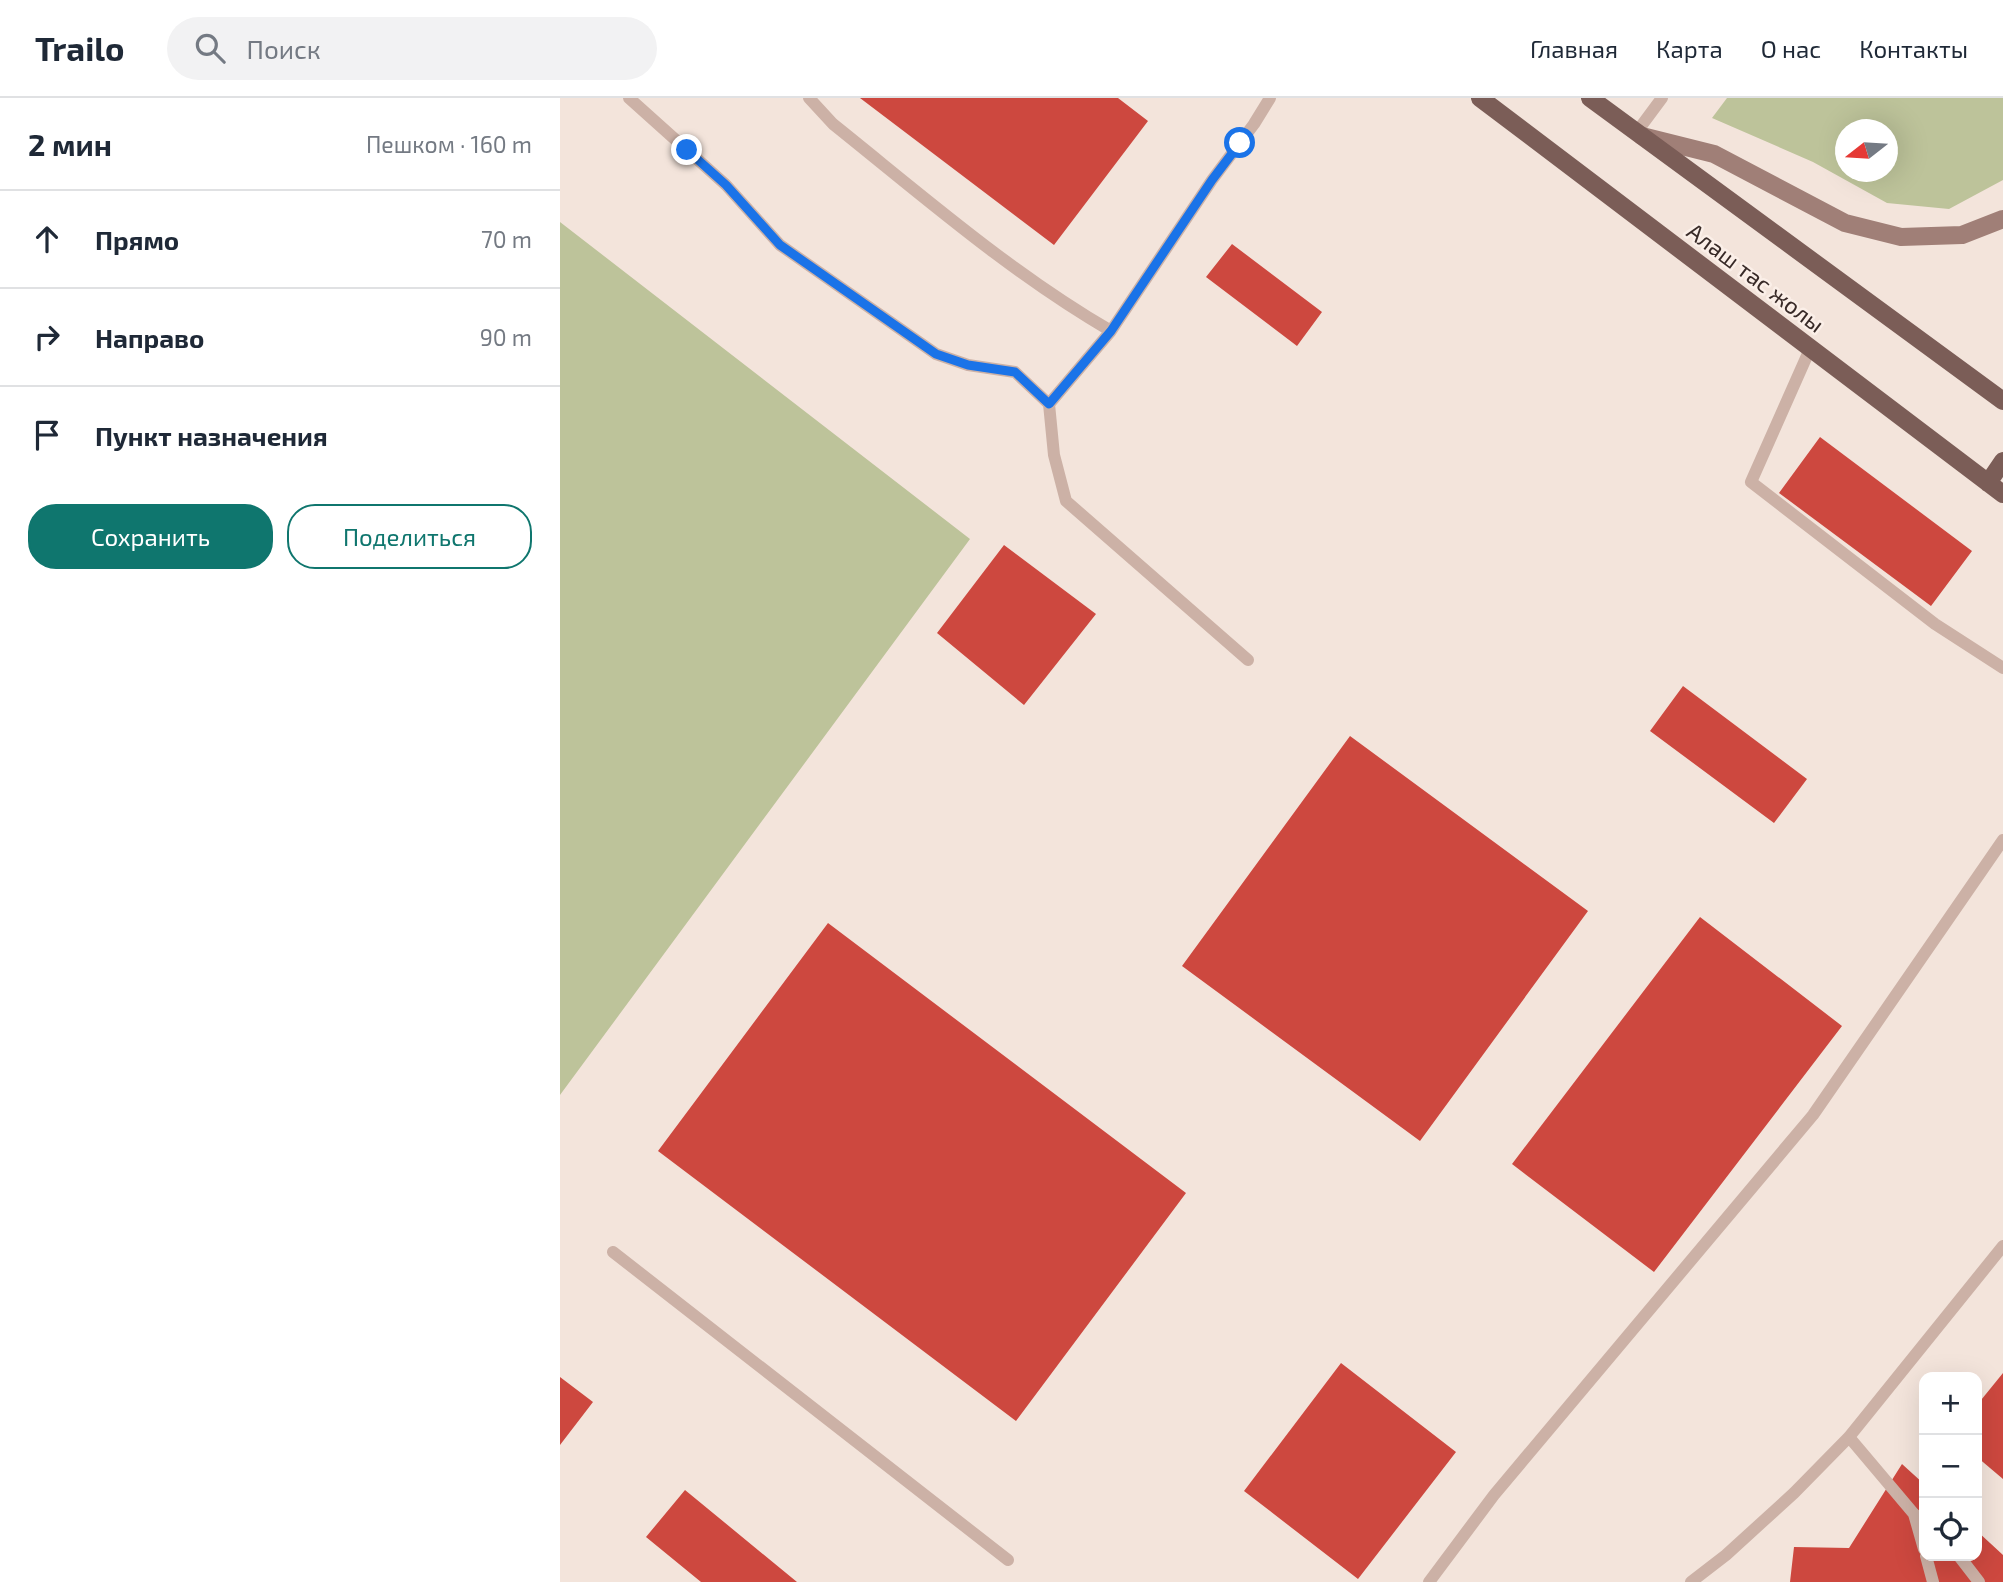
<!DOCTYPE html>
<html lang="ru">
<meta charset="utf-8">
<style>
:root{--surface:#fff;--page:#f2f2f3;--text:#1f2937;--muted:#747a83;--line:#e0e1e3;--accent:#0f766e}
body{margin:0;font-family:"Exo 2",sans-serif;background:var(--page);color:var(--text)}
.controls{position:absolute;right:21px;bottom:21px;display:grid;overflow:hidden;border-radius:14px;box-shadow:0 7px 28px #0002}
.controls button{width:63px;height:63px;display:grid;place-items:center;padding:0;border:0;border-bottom:2px solid var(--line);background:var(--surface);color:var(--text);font:35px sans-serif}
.compass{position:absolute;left:1275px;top:21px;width:63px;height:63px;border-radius:50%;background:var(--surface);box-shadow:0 7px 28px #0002;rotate:253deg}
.stop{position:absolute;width:21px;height:21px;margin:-16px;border:5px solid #1a73e8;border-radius:50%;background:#fff}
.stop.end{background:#1a73e8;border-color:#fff;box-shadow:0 2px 7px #0008}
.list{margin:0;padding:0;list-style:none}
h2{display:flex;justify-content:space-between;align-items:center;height:91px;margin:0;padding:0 28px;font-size:30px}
h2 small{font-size:23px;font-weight:400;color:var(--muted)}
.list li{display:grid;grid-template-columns:46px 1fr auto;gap:21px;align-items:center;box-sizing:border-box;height:98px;padding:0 28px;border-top:2px solid var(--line)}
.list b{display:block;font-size:26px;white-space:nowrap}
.list em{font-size:23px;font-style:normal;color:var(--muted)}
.actions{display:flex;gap:14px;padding:21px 28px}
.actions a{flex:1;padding:16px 0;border:2px solid var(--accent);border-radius:28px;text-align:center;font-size:24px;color:var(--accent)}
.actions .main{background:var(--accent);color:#fff}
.icon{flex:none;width:38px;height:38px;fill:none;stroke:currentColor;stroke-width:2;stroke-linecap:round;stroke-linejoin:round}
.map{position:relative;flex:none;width:1443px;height:1484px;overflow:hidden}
header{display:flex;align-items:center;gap:42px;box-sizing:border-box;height:98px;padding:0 35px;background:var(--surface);border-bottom:2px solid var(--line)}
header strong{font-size:33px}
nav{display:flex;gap:38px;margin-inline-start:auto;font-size:24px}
.search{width:490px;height:63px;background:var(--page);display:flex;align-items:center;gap:18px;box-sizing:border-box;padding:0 24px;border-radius:38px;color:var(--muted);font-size:26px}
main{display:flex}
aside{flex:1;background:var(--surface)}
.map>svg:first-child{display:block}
.green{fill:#bdc39a;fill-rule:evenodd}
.building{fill:#cd483f}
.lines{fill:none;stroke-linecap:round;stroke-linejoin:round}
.lane{stroke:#ccb1a6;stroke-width:12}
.secondary{stroke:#a07f77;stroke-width:18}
.primary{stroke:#7b5d57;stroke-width:18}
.route{stroke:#1a73e8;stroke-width:9}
.labels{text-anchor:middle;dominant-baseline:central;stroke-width:5;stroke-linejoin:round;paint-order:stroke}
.street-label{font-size:23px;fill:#382a27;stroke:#fbefe8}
</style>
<header>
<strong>Trailo</strong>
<div class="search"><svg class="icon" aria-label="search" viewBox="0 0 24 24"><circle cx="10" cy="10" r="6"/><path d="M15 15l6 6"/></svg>Поиск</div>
<nav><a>Главная</a><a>Карта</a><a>О нас</a><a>Контакты</a></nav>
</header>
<main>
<aside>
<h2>2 мин<small>Пешком · 160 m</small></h2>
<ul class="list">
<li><svg class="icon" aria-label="ahead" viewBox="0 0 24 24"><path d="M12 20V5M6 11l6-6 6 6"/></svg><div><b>Прямо</b></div><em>70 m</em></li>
<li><svg class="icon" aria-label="right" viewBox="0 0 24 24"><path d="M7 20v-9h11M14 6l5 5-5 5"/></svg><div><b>Направо</b></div><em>90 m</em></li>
<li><svg class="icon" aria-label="arrive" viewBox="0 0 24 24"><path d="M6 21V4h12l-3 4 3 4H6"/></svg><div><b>Пункт назначения</b></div></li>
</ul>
<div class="actions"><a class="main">Сохранить</a><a>Поделиться</a></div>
</aside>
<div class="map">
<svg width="1443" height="1484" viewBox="0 0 1443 1484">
<rect width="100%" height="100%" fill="#f3e4db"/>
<!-- green -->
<path class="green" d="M1167 0H1443V82L1389 111 1327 105 1253 64 1152 20ZM1286 32H1328V74H1286Z
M0 124 410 441 0 997Z"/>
<!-- building -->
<path class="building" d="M300 0H558L588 23 494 147Z
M672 146 762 214 737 248 646 179Z
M1260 339 1412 453 1371 508 1219 395Z
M444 447 536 516 464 607 377 535Z
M1123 588 1247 681 1214 725 1090 633Z
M790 638 1028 813 860 1043 622 868Z
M1140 819 1282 928 1094 1174 952 1066Z
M268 825 626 1095 456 1323 98 1053Z
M781 1265 896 1354 798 1481 684 1393Z
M1443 1275V1381L1417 1359V1307Z
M0 1279 33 1304 0 1347Z
M1342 1366 1364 1386V1458H1417V1433L1443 1457V1484H1230L1234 1449 1289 1450Z
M125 1392 237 1484H141L86 1439Z"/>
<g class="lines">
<!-- lane -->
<path class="lane" d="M69 0 166 87 220 147 376 256 408 267 455 274 489 306
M249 0 273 26C363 98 451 175 551 233
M1076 35 1102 0
M1250 251 1191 384 1375 526 1443 570
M688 562 506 403 494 357 489 306 551 233 652 82 694 26 710 0
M53 1154 448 1462
M1289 1339 1354 1416 1364 1424
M1354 1416 1364 1451
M1366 1458 1373 1484
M1399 1458 1419 1484
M869 1484 934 1397 1253 1017 1443 742
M1131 1484 1166 1457 1234 1395 1289 1339 1443 1148"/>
<!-- secondary -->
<path class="secondary" d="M1082 38 1154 56 1285 125 1341 139 1402 137 1443 121"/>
<!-- primary -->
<path class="primary" d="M920 0 1443 396
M1030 0 1443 303
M1428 385 1443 363"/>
</g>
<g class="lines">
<!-- route -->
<path class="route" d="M127 52 166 87 220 147 376 256 408 267 455 274 489 306 551 233 652 82 680 45"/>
</g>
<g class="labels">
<!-- street labels -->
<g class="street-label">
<text transform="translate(1196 179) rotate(37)">Алаш тас жолы</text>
</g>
</g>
</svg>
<div class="controls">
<button>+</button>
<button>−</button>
<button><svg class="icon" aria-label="locate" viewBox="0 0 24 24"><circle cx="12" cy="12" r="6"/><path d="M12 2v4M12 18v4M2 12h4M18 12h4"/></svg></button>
</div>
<svg class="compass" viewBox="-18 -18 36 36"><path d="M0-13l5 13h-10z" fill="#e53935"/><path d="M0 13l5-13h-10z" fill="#747a83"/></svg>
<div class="stop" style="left:680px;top:45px"></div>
<div class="stop end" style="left:127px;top:52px"></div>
</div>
</main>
